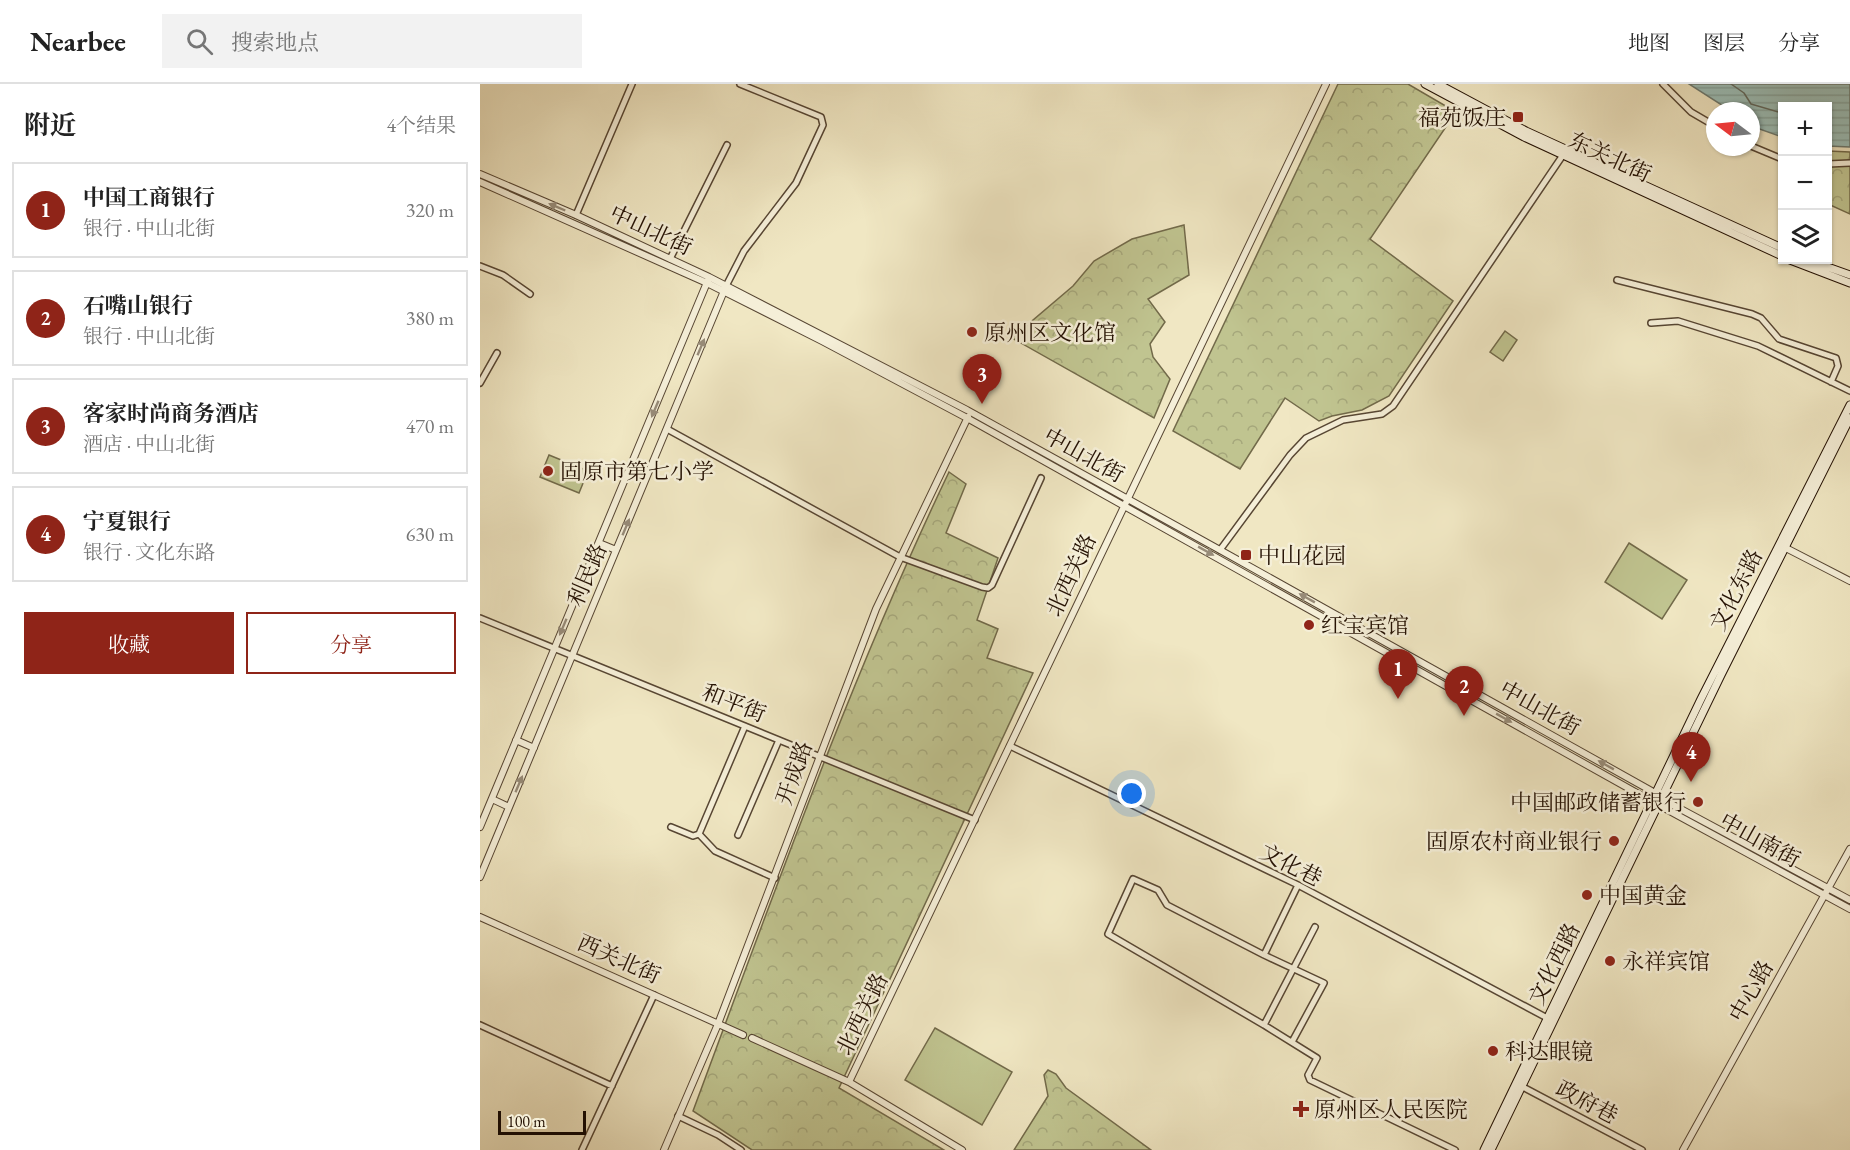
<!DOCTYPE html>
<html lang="zh">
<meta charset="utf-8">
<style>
:root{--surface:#fff;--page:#f2f2f2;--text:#222;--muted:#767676;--line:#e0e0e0;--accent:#8f2418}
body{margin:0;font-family:"EB Garamond","Noto Serif SC",serif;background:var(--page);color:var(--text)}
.controls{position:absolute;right:18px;top:18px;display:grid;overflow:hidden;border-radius:0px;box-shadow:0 2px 4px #0004}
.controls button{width:54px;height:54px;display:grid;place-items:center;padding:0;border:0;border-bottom:2px solid var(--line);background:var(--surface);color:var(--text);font:30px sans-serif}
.compass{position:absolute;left:1226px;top:18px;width:54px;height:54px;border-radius:50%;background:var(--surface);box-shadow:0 2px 4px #0004;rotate:286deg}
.scale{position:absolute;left:18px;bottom:15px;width:88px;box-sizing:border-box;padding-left:6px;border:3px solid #241103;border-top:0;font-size:16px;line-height:21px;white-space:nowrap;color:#241103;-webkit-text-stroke:4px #f5efd8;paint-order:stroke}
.you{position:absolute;left:652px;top:710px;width:21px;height:21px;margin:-15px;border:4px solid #fff;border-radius:50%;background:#1a73e8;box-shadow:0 0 0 9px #1a73e833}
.badge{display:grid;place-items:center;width:39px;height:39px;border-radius:50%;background:var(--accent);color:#fff;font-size:20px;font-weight:700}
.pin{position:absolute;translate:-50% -50px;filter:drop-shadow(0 2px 3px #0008)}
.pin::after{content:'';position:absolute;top:32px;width:21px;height:18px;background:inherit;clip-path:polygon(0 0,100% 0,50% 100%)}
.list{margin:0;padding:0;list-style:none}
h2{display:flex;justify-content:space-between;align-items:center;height:78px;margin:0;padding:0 24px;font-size:26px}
h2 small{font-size:20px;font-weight:400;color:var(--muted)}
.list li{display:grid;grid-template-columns:39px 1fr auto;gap:18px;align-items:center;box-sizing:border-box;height:96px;margin:0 12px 12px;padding:0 12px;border:2px solid var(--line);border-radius:0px}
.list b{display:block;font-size:22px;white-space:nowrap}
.list p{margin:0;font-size:20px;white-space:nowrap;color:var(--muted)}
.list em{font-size:20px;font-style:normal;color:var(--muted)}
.actions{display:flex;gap:12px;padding:18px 24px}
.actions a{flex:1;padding:14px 0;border:2px solid var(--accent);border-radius:0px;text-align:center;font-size:21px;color:var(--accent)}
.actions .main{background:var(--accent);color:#fff}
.icon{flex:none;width:33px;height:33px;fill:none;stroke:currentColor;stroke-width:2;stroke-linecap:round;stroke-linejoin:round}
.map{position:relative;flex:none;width:1370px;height:1066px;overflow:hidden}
header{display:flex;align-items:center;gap:36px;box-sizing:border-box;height:84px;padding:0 30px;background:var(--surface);border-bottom:2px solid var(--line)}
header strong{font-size:28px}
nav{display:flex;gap:33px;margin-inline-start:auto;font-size:21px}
.search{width:420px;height:54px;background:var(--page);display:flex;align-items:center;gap:15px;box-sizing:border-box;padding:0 21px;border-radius:0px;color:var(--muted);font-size:22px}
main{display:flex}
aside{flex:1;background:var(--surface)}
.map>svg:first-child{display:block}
.park{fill:url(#park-crowns);stroke:#726a4a;stroke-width:1.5}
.garden{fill:#c0c490;stroke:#726a4a;stroke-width:1.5}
.water{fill:url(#water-rules);stroke:#6b7970;stroke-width:1.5}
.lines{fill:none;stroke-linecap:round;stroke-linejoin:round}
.shore{stroke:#60685e;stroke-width:1.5}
.minor-casing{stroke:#574633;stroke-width:8}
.tertiary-casing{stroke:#574633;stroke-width:8}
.secondary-casing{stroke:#241103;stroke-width:9}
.minor{stroke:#f5efd8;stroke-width:5}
.tertiary{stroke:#f5efd8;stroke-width:6}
.secondary{stroke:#f5efd8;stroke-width:7}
.oneway{fill:#978b78}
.poi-dot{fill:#8f2418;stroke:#f5efd8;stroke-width:2}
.labels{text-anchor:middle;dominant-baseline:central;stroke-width:5;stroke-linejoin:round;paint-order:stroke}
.poi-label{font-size:22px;fill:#241103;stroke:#f5efd8;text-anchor:start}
.street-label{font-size:22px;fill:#241103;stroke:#f5efd8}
</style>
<header>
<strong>Nearbee</strong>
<div class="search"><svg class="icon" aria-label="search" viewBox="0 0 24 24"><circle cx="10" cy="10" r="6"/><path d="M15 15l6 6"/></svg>搜索地点</div>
<nav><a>地图</a><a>图层</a><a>分享</a></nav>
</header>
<main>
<aside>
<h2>附近<small>4个结果</small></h2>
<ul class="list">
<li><span class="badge">1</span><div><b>中国工商银行</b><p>银行 · 中山北街</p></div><em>320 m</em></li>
<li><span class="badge">2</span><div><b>石嘴山银行</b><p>银行 · 中山北街</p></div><em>380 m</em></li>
<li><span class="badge">3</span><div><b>客家时尚商务酒店</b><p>酒店 · 中山北街</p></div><em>470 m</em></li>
<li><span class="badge">4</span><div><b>宁夏银行</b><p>银行 · 文化东路</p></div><em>630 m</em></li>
</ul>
<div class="actions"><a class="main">收藏</a><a>分享</a></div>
</aside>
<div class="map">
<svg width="1370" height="1066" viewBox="0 0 1370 1066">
<defs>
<pattern id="park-crowns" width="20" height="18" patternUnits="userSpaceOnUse" patternTransform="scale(1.5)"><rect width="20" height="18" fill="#c0c490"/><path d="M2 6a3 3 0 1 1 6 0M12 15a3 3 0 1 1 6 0" fill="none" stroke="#a5a77b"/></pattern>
<pattern id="water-rules" width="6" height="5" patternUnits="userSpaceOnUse" patternTransform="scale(1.5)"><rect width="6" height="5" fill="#9bbfb9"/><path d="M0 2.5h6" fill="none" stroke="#85a39d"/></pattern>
</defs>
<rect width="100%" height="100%" fill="#f0e7c3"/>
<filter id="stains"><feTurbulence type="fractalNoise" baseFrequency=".00333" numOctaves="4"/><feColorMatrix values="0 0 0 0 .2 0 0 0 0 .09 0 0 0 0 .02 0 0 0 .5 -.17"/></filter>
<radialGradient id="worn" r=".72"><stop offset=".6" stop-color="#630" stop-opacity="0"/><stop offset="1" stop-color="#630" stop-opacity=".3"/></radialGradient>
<!-- park -->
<path class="park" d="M858 0H928L976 28 890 155 973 217 909 312 882 326 852 332 839 337 805 314 760 385 693 347Z
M1348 67 1370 68V130L1348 120Z
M704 141 709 191 668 215 685 238 670 260 673 273 690 295 674 334 532 254 593 202 614 177 652 155Z
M469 388 486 400 466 449 518 474 497 536 518 545 507 574 553 589 359 1004 464 1066H272L213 1027C293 812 370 595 469 388Z
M568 986 576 990 586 1004 671 1066H534L568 1012 564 991Z"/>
<!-- garden -->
<path class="garden" d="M1025 247 1037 256 1023 277 1010 268Z
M69 371 108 387 99 409 60 393Z
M1149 459 1207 496 1182 535 1125 498Z
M455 944 532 988 502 1041 425 996Z"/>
<!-- water -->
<path class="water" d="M1209 0H1370V63L1348 62V22H1302V53L1271 42V27H1251Z"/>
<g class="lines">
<!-- shore -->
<path class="shore" d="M1251 0 1264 9 1271 20 1302 29"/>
<!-- minor casing -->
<g class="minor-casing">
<path id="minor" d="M1183 0 1211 28 1235 42
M1271 62 1302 75
M1348 80 1370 79
M96 131 152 0
M190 175 247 61
M0 182 23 191 50 210
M1137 196 1272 230 1281 234 1299 255 1356 274 1358 282 1351 298
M246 202 264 167 316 99 343 41 341 33 260 0
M1171 239 1198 237 1278 262 1370 307
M0 299 17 269
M187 345 420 473 502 503 508 504 512 501 561 394
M740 466 810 371 826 354 863 336 902 330 913 322 1083 71
M0 534 495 736
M530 662 818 801 1069 935
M191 743 213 752 219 750 235 767 295 794
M219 750 265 642
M258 751 299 656
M818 801 784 871 687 821 678 806 653 795 628 850 784 941 837 974 828 991 830 996 975 1066
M784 871 844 899 812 958
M0 941 132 1002
M784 941 835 843
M1039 1001 1162 1066
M198 1032 238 1051 261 1066
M102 1066 174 911"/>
</g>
<!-- tertiary casing -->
<g class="tertiary-casing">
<path id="tertiary" d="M0 90 96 131 229 193 487 326 740 466 1177 710 1182 715 1370 816
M0 98 227 199 342 257 487 334 1173 718 1370 825
M119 459 136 466
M1302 462 1370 497
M36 656 54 664
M12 715 29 723
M0 743 228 196
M0 793 244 207
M0 833 263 951
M272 954 369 998 482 1066
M369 998 846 0
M184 1066 238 940 396 525 488 333
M1203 1066 1370 765"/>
</g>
<!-- secondary casing -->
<g class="secondary-casing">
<path id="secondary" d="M945 0 1044 53 1302 172
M958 0 1046 47 1302 164
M1310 176 1370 199
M1328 176 1370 191
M1004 1066 1221 615 1370 321
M1011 1066 1241 591 1370 334"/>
</g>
<!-- minor -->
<use href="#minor" class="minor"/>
<!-- tertiary -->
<use href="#tertiary" class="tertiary"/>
<!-- secondary -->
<use href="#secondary" class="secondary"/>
</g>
<!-- one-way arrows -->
<defs><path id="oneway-solid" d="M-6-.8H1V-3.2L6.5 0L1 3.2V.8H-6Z" transform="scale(1.5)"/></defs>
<g class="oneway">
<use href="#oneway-solid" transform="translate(77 123) rotate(-157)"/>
<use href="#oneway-solid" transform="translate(221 263) rotate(-67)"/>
<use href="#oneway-solid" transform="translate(175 325) rotate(113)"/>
<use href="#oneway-solid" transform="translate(146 443) rotate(-67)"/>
<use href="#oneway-solid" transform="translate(726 467) rotate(29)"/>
<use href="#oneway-solid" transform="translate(827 514) rotate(-151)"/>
<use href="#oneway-solid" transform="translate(83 543) rotate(113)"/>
<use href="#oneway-solid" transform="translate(1024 634) rotate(29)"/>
<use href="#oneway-solid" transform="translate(1126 681) rotate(-151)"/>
<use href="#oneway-solid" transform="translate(39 700) rotate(-67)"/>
</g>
<!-- markers -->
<g class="poi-dot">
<rect x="1032" y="27" width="12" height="12" rx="3"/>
<circle cx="492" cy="248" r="6"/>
<circle cx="68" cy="387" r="6"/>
<rect x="760" y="465" width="12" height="12" rx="3"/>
<circle cx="829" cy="541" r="6"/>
<circle cx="1218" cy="718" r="6"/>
<circle cx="1134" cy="757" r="6"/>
<circle cx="1107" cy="811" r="6"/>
<circle cx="1130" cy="877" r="6"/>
<circle cx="1013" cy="967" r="6"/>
<path d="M818 1016h6v6h6v6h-6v6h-6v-6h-6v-6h6z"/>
</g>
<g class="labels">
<!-- poi labels -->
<g class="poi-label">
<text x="1026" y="33" text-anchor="end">福苑饭庄</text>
<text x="504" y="248">原州区文化馆</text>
<text x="80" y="387">固原市第七小学</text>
<text x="778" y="471">中山花园</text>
<text x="841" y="541">红宝宾馆</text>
<text x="1206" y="718" text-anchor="end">中国邮政储蓄银行</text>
<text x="1122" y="757" text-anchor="end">固原农村商业银行</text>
<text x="1119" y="811">中国黄金</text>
<text x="1142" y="877">永祥宾馆</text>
<text x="1025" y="967">科达眼镜</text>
<text x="834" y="1025">原州区人民医院</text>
</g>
<!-- street labels -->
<g class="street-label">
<text transform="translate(1130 73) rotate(25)">东关北街</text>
<text transform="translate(171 146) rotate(25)">中山北街</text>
<text transform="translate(604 371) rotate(29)">中山北街</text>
<text transform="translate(107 491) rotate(-67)">利民路</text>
<text transform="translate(591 491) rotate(-65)">北西关路</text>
<text transform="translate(1256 506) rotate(-63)">文化东路</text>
<text transform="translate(254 619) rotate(22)">和平街</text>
<text transform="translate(1060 624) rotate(29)">中山北街</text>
<text transform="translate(314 689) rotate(-70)">开成路</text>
<text transform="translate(1280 756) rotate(29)">中山南街</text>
<text transform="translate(811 781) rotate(27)">文化巷</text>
<text transform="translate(139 875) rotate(24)">西关北街</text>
<text transform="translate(1074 880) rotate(-64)">文化西路</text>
<text transform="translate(1271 907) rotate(-61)">中心路</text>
<text transform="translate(382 930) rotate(-64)">北西关路</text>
<text transform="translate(1107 1018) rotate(28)">政府巷</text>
</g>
</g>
<rect width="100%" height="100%" filter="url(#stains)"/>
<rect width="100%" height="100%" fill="url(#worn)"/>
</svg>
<div class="controls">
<button>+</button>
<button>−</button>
<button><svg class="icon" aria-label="layers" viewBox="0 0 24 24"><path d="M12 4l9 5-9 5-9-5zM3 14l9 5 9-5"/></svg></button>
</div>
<svg class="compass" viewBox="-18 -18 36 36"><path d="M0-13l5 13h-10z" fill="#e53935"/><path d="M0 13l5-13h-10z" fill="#767676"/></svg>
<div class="scale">100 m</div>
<div class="you"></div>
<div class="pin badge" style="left:918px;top:615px">1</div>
<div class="pin badge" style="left:984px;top:632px">2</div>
<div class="pin badge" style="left:502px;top:320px">3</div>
<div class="pin badge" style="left:1211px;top:698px">4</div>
</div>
</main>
